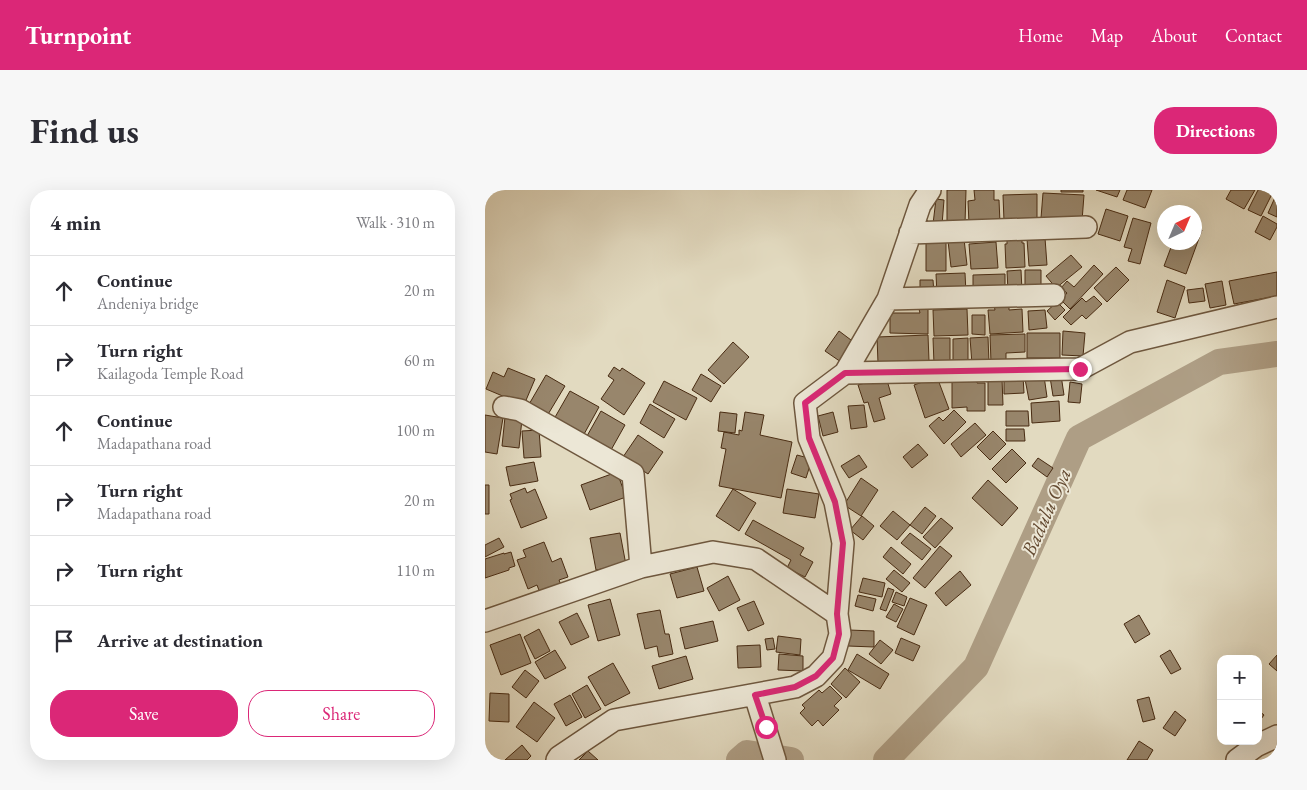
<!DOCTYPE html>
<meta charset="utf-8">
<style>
:root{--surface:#fff;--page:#f7f7f7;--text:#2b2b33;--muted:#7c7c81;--line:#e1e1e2;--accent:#db2777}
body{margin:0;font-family:"EB Garamond",serif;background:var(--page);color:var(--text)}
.controls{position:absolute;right:15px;bottom:15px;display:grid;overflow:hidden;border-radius:10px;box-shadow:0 5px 20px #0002}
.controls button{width:45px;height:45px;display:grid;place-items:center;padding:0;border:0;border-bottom:1px solid var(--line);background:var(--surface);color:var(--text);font:25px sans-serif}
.compass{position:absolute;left:672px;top:15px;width:45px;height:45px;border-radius:50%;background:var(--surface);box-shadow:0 5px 20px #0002;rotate:44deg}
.stop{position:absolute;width:15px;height:15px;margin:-11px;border:4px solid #db2777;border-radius:50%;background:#fff}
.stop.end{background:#db2777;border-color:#fff;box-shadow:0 1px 5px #0008}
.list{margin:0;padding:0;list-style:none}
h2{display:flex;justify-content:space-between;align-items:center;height:65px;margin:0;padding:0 20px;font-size:21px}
h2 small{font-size:16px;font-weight:400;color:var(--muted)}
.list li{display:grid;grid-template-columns:32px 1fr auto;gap:15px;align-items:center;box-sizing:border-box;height:70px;padding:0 20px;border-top:1px solid var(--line)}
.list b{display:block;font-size:19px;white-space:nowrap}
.list p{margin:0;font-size:16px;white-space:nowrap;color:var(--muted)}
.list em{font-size:16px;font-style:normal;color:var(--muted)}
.actions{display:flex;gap:10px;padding:15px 20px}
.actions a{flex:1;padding:11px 0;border:1px solid var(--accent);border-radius:20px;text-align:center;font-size:18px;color:var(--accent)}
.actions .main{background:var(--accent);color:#fff}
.icon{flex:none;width:28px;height:28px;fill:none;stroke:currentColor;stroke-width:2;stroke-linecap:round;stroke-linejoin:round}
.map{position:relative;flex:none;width:792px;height:570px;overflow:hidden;border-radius:20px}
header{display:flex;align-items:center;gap:30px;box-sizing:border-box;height:70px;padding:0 25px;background:var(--accent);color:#fff}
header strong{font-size:24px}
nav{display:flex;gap:28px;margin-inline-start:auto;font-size:18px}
.intro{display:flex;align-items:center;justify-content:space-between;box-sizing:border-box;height:120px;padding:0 30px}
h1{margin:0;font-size:35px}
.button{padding:12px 22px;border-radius:20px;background:var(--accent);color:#fff;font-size:18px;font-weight:700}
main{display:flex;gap:30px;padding:0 30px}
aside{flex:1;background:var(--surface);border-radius:20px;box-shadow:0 5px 20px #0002}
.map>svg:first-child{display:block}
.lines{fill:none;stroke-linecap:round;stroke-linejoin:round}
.river{stroke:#ae9e85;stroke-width:26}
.building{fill:#98866c;stroke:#482b12}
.minor-casing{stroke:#6e573e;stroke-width:24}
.minor{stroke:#ece7d6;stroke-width:21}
.route{stroke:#db2777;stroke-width:6}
.labels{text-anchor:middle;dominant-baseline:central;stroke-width:4;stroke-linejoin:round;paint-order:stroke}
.water-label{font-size:20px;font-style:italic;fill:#62482f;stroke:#ece7d6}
</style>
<header>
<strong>Turnpoint</strong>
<nav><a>Home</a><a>Map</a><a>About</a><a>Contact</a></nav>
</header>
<div class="intro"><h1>Find us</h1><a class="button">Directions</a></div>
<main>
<aside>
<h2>4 min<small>Walk · 310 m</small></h2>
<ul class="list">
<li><svg class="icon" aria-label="ahead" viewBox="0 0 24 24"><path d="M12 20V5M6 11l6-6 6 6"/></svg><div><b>Continue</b><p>Andeniya bridge</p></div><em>20 m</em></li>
<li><svg class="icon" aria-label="right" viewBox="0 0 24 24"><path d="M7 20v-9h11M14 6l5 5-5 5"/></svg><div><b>Turn right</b><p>Kailagoda Temple Road</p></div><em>60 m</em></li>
<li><svg class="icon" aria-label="ahead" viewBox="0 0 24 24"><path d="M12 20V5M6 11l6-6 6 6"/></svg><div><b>Continue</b><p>Madapathana road</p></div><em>100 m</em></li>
<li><svg class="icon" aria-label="right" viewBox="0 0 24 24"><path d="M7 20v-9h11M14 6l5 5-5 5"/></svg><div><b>Turn right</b><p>Madapathana road</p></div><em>20 m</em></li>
<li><svg class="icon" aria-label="right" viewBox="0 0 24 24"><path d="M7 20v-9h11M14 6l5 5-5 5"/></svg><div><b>Turn right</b></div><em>110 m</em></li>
<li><svg class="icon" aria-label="arrive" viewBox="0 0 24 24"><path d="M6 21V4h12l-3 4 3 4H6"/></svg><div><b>Arrive at destination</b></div></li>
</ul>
<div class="actions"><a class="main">Save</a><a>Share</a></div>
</aside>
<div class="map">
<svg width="792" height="570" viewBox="0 0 792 570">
<rect width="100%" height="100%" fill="#e2dac0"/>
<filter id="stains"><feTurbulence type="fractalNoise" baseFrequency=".004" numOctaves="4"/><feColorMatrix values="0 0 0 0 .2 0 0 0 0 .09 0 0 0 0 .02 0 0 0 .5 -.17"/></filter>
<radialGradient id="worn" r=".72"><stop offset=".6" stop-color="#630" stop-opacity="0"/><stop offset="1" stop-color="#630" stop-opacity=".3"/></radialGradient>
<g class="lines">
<!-- river -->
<path class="river" d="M254 570 262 563 306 570
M401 570 491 477 594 248 734 172 792 164"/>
</g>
<!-- building -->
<path class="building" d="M462 0H481L480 34H462Z
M489 0H509V10H514L515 33 484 34 483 11 490 10Z
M576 0H598V2H576Z
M611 0H635L632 7Z
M642 0H667L660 18 638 10Z
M746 0H770L759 19 741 9Z
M773 0H789L776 26 763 20Z
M558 3 599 5 597 31 556 28Z
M792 3V27L783 23Z
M552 4V31H519L518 5Z
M451 9 459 10 457 35 448 34Z
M621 19 643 26 635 51 613 44Z
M778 26 792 34V37L785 50 770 42Z
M648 28 666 33 655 74 643 71 647 59 639 57Z
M709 37 717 40 701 84 679 76 688 52H709Z
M537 47V53H539L540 77 521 78 520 54H522V48Z
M441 48 461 49V81H441Z
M560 48 562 75 544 76 542 49Z
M479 49 482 75 466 77 463 51Z
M511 52 513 78 486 79 484 54Z
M586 65 597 77 571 98 561 86Z
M609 75 618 84 585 119 576 110 582 103 576 98 582 91 589 97Z
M631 77 644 90 622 112 609 98Z
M536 80 537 101H523L522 81Z
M540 80H556V100L540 99Z
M792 82V106L749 114 744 91Z
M480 83 481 103 452 105 451 84Z
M520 84V103L488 97V85Z
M435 90H448L449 103H435Z
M682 90 700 97 690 128 672 122Z
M737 91 741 115 725 118 720 94Z
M718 98 720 111 704 113 702 100Z
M609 106 617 114 601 129 597 125 586 135 578 127 597 108 601 112Z
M572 112 580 120 570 130 562 121Z
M524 114V120L537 119 538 142 505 144 503 120H510L509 115Z
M434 119H443V144L405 143V123H435Z
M482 119 483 145 449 146 448 120Z
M560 120 562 138 544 140 543 121Z
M487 125H500V145L487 144Z
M354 141 370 153 356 172 340 161Z
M578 141 600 143 598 166 577 165Z
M542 143H575V168H542Z
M540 144V162L521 163V171L506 172 505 145Z
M443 145 444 171 393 173 392 147Z
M503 147 504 173 487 174 485 148Z
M448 148H465V173L449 174Z
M483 148V172H468V149Z
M248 152 264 167 239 194 223 180Z
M129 177 135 181 137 178 160 193 139 225 116 209 129 190 123 186Z
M23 178 50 189 39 215 1 199 8 182 19 187Z
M216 184 236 196 226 212 207 200Z
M61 185 80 196 62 226 43 216Z
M576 185 579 205 568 206 565 187Z
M519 186H538L539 203 519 204Z
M559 186 562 207 544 210 540 189Z
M401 187 406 204 394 208 400 229 389 232 383 212 379 213 373 195Z
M452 187 464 219 440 228 429 195Z
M467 187H492V193H500V221H482V217L467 218Z
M517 189 518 215H503V190Z
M179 191 212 208 201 230 168 212Z
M585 192 597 194 595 213 583 212Z
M85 201 114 217 98 246 69 229Z
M574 211 575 231 547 233 546 213Z
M165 214 190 229 179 248 155 233Z
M379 215 382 237 366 239 363 216Z
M469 220 481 232 459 254 444 236 454 227 458 231Z
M116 221 140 235 126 260 102 246Z
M521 221H543L544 236H521Z
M235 222 252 224 250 243 233 241Z
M260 222 279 225 275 245 307 252 296 308 234 296 241 259 236 258 239 242 254 245V240L257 241Z
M348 222 353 242 338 246 333 226Z
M0 225 18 228 12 264 0 262Z
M20 227 37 229 34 258 17 256Z
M490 233 501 245 476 267 466 254Z
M521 239H539L540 251H521Z
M54 240 56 267 39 268 37 241Z
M508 241 521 254 505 270 492 257Z
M153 245 178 262 163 284 138 267Z
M433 254 443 265 427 278 418 267Z
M527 259 541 273 521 293 507 279Z
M312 265 327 269 321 288 306 283Z
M374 265 382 277 364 288 356 276Z
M553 268 568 278 562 287 547 276Z
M49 272 53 291 25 296 21 277Z
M132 282 141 307 105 320 96 295Z
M376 288 393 300 376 326 359 315Z
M503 290 533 318 517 336 487 308Z
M0 295H4V324H0Z
M40 298 42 303 50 299 62 328 36 338 25 310 27 309 25 304Z
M248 299 271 313 254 341 231 326Z
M302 299 334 304 330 328 298 323Z
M440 317 451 326 437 344 425 335Z
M408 321 425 335 412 350 395 336Z
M377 326 389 336 378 350 365 340Z
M456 328 468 338 450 358 438 347Z
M268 330 319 358 315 365 328 372 320 387 302 378 306 370 260 344Z
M135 343 141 375 111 380 105 348Z
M425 343 446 359 437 370 416 353Z
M14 348 19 357 0 367V355Z
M59 352 67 372 76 368 83 387 74 390 76 395 55 403 52 395 43 399 32 370 41 367 38 360Z
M455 356 467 366 440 398 428 388Z
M406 357 426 374 418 384 398 367Z
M26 362 30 376 24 378V380L0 388V369L19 363V364Z
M212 377 219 401 192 408 185 384Z
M409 380 425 393 417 402 401 389Z
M475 381 486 395 461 416 450 403Z
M243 386 255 410 234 421 222 398Z
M378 388 400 393 397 407 374 402Z
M403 398 409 400 401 421 395 419Z
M411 402 422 407 419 416 407 412Z
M373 405 391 409 388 421 370 416Z
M425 408 442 415 429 445 412 437Z
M125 409 135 445 113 451 103 415Z
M269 411 279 434 263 441 252 418Z
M409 414 418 419 411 432 401 427Z
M175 420 180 444H184L188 464 174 467 172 456 160 459 152 424Z
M92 423 104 447 86 455 74 432Z
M654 425 665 444 650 453 639 434Z
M228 431 233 451 200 459 195 438Z
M54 439 65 461 50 469 39 447Z
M364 440 389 441V457L363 456Z
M35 444 46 473 16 485 5 455Z
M293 446 316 449 315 465 291 462Z
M288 448 290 459 282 460 280 449Z
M416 448 435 456 428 471 410 463Z
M395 450 408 460 396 474 384 464Z
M275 455 276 477 253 478 252 456Z
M70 460 81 478 60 489 50 472Z
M685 460 696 479 686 484 675 466Z
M294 464 318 466V481L293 480Z
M372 464 404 484 395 499 363 480Z
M792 465V481L784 474Z
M201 466 208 489 174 499 167 476Z
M128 473 145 503 120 516 103 487Z
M360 478 375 492 361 508 346 494Z
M40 480 54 491 41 508 27 497Z
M102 495 116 519 100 528 87 504Z
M345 496 357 508 349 516 354 520 338 536 333 530 327 536 315 523 320 518 317 515 334 500 337 503Z
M5 503 24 504V532L4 531Z
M85 505 97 527 81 536 69 514Z
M664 507 670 529 658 532 652 510Z
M49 512 70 528 52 552 31 537Z
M773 520 779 525 773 533Z
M690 521 701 530 690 546 678 538Z
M654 551 668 560 662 570H642Z
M37 555 46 566 42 570H20Z
M103 561 113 570H94Z"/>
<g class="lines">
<!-- minor casing -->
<g class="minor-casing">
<path id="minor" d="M425 43 601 37
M403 109 569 105
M360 183 595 179 645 152 792 117
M19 217 35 220 148 284 156 377
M352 424 358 353 350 312 324 248 320 213 360 183 403 109 435 15 445 0
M0 431 156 377 228 362 271 369 352 424 355 444 348 468 331 486 310 497 129 530 74 567 72 570
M270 505 290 570
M752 570 771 556 792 546"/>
</g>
<!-- minor -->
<use href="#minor" class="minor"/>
</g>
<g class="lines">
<!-- route -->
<path class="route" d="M281 537 270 505 310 497 331 486 348 468 354 444 352 424 358 353 350 312 324 248 320 213 360 183 595 179"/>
</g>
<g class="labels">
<!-- water labels -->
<g class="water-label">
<text transform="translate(561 322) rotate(-66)">Badulu Oya</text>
</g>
</g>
<rect width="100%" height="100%" filter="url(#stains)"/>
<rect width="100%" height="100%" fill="url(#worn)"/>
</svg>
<div class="controls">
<button>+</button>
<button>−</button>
</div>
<svg class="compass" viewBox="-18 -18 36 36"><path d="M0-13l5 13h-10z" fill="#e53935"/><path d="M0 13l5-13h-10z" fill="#7c7c81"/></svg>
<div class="stop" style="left:281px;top:537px"></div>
<div class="stop end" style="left:595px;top:179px"></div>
</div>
</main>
